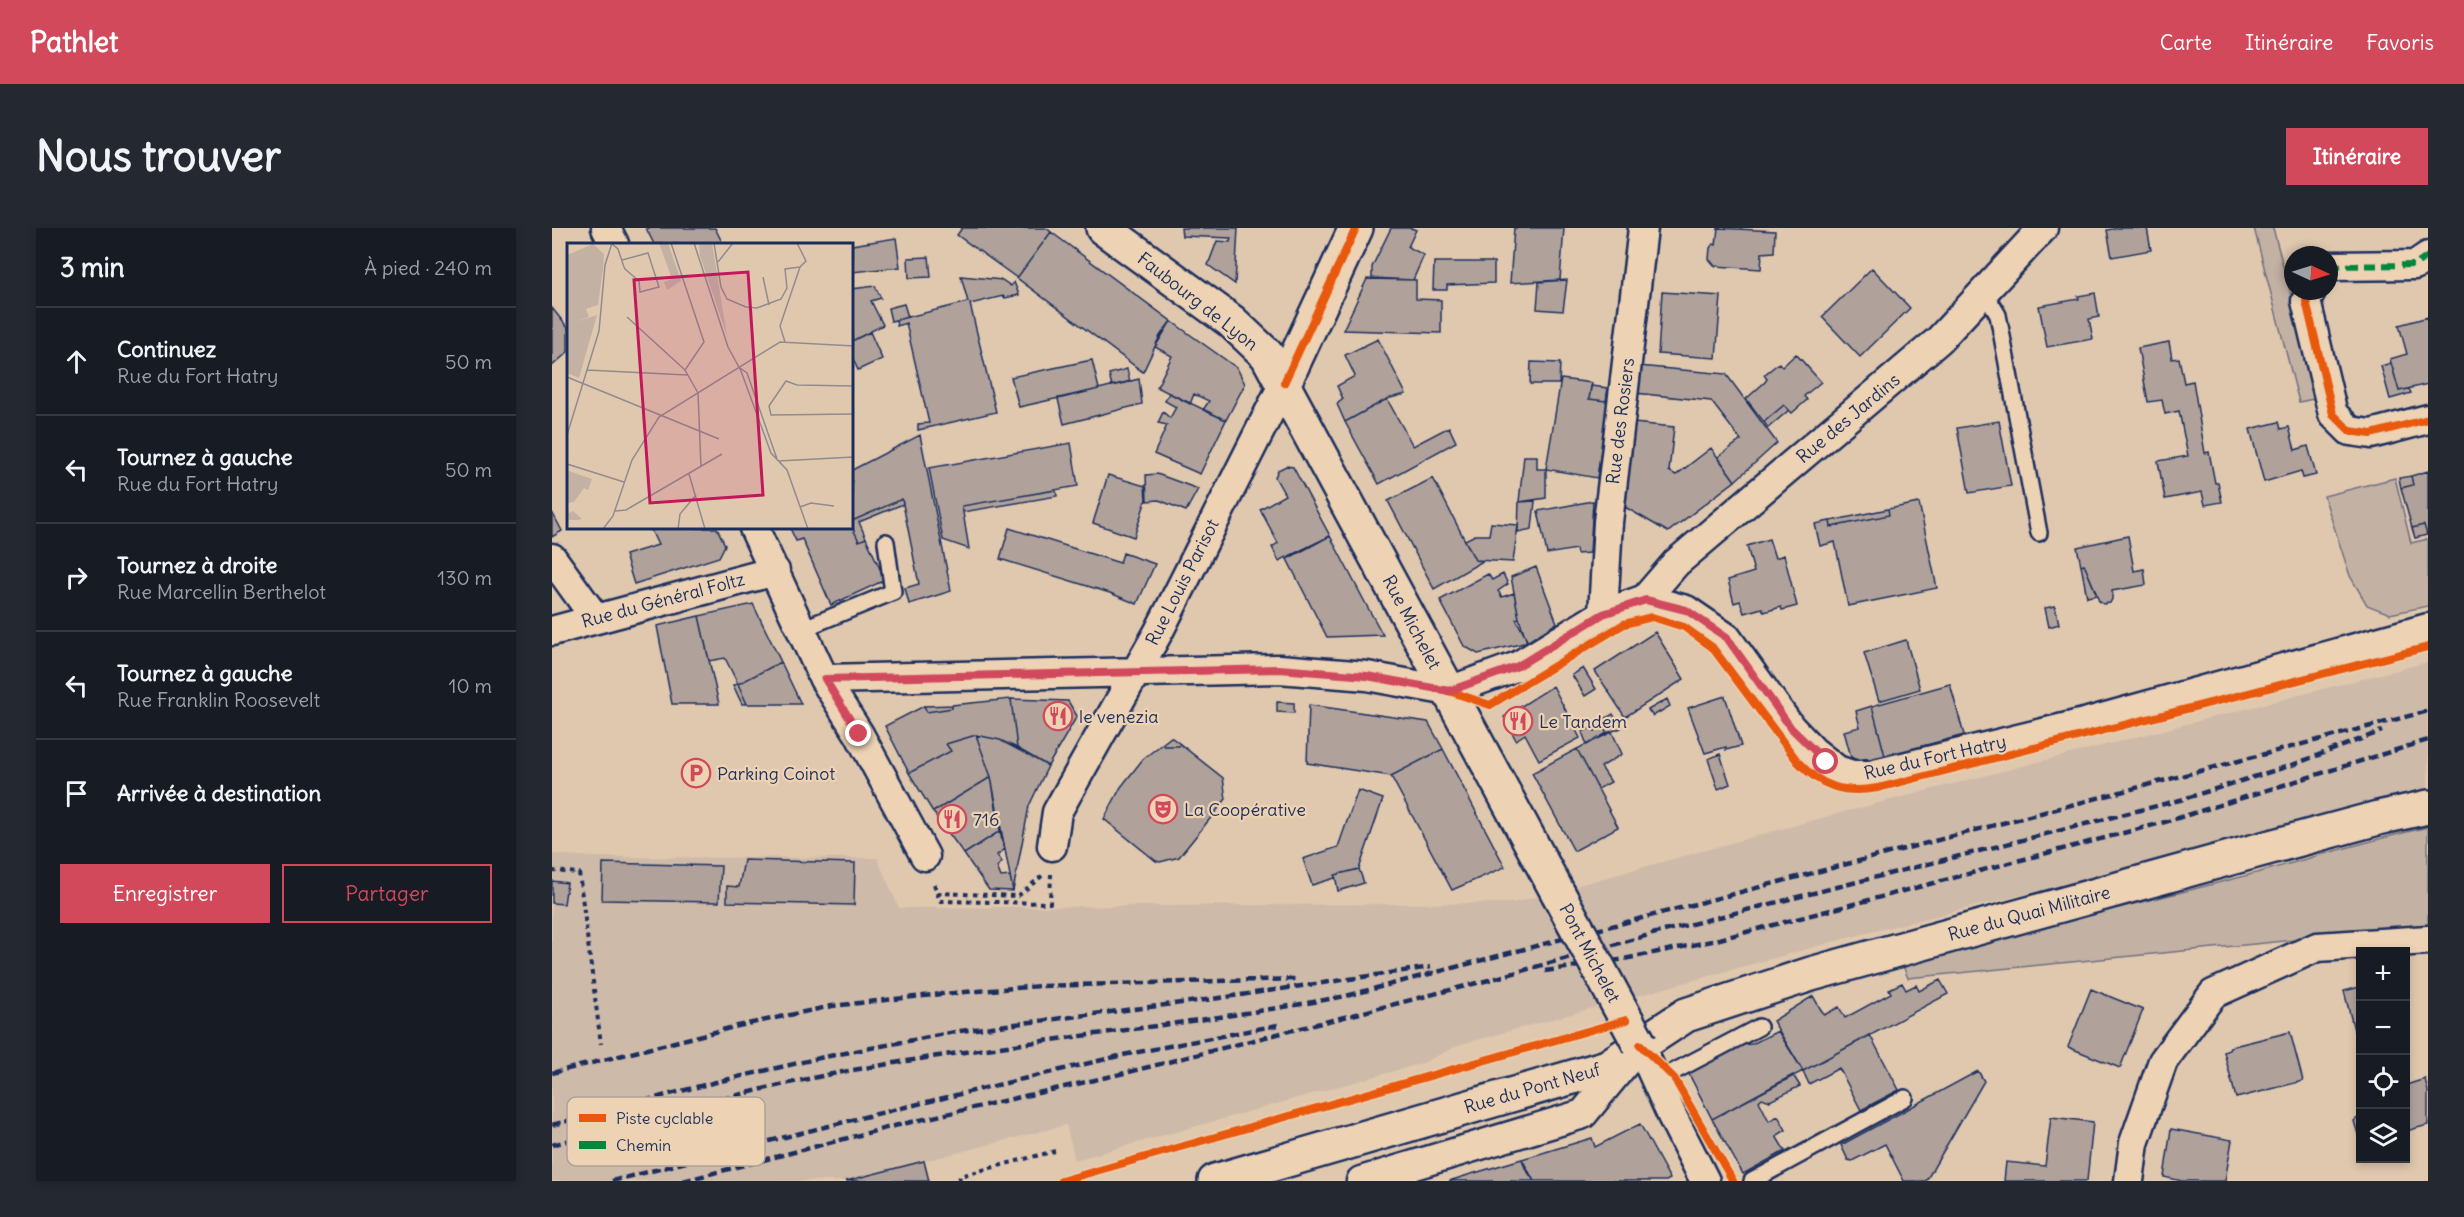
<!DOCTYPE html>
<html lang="fr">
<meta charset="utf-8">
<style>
:root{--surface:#171b24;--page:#242831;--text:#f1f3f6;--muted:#9ea1a6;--line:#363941;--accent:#d1495b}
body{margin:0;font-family:Delius,sans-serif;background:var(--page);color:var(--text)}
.controls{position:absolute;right:18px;bottom:18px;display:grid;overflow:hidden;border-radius:0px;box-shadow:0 3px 9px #0003}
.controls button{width:54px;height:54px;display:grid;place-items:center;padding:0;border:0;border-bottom:2px solid var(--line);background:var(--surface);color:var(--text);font:30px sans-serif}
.compass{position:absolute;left:1732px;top:18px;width:54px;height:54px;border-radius:50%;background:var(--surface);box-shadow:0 3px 9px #0003;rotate:94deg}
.stop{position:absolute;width:18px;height:18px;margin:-14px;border:4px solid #d1495b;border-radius:50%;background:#fff}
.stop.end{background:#d1495b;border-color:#fff;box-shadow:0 2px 6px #0008}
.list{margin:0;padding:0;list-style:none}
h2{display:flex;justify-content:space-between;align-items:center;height:78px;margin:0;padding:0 24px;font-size:26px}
h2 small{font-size:20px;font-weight:400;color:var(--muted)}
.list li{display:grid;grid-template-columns:39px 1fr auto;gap:18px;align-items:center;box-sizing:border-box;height:108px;padding:0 24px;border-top:2px solid var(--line)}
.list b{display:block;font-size:22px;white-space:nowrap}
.list p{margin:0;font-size:20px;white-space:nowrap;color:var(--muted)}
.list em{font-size:20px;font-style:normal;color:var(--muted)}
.actions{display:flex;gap:12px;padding:18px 24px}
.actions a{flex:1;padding:14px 0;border:2px solid var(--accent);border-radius:0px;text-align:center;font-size:21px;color:var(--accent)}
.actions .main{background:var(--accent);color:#fff}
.icon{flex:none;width:33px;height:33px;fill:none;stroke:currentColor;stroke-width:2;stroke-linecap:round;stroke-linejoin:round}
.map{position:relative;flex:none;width:1876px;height:953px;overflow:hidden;border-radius:0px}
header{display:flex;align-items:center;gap:36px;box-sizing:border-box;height:84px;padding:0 30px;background:var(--accent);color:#fff}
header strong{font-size:28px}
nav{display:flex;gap:33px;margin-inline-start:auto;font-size:21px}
.intro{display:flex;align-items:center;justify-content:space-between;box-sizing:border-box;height:144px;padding:0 36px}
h1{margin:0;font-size:42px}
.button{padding:15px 27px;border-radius:0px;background:var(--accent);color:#fff;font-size:21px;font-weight:700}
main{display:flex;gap:36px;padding:0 36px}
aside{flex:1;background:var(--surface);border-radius:0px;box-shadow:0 3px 9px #0003}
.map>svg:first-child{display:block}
.built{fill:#cebaa8}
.green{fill:#c3b2a3;stroke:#6f7080;stroke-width:1.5}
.building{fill:#b0a29b;stroke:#1b2f5e;stroke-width:1.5}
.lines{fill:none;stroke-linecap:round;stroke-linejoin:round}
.lane-casing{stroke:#1b2f5e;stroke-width:20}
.street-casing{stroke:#1b2f5e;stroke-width:33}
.secondary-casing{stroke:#1b2f5e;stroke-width:38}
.path{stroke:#1b2f5e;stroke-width:4;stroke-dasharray:4.5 4.5;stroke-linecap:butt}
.lane{stroke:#edd2b4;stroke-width:15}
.street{stroke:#edd2b4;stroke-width:28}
.secondary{stroke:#edd2b4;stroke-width:33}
.rail{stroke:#1b2f5e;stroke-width:4.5;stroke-dasharray:9 4.5;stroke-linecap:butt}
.secondary-bridge-casing{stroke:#1b2f5e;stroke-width:38;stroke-linecap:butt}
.secondary-bridge{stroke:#edd2b4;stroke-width:33}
.quiet{stroke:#00873e;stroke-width:6;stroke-dasharray:12 6;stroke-linecap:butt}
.cycleway-casing{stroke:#edd2b4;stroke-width:11}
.cycleway{stroke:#e8590c;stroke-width:8}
.route{stroke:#d1495b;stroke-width:8}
.labels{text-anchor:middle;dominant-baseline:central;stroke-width:4.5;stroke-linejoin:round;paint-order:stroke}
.street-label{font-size:18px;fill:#1b2f5e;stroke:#edd2b4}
.poi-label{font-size:18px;fill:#1b2f5e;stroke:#edd2b4;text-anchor:start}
.inset-road{fill:none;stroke:#918b8f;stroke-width:1.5}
.view{fill:#c2185b;fill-opacity:0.15;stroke:#c2185b;stroke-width:3}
.inset-edge{fill:none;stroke:#1b2f5e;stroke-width:3}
.key{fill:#edd2b4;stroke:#aea19a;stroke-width:1.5}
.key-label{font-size:16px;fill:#1b2f5e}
</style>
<header>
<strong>Pathlet</strong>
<nav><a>Carte</a><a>Itinéraire</a><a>Favoris</a></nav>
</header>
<div class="intro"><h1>Nous trouver</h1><a class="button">Itinéraire</a></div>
<main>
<aside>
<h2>3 min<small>À pied · 240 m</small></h2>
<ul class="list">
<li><svg class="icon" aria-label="ahead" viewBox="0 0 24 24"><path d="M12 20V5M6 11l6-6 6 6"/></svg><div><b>Continuez</b><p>Rue du Fort Hatry</p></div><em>50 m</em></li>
<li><svg class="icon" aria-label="left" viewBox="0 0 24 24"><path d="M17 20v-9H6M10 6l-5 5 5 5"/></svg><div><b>Tournez à gauche</b><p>Rue du Fort Hatry</p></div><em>50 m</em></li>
<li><svg class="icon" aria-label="right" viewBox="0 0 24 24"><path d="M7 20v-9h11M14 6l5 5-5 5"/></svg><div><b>Tournez à droite</b><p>Rue Marcellin Berthelot</p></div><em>130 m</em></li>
<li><svg class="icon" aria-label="left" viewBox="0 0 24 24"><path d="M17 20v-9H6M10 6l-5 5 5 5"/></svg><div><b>Tournez à gauche</b><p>Rue Franklin Roosevelt</p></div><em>10 m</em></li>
<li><svg class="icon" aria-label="arrive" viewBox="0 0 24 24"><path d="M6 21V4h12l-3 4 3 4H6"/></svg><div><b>Arrivée à destination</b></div></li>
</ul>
<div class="actions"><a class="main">Enregistrer</a><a>Partager</a></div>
</aside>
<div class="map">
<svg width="1876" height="953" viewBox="0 0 1876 953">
<rect width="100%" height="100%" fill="#e0c8af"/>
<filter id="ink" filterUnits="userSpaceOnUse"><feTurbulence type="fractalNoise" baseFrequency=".0167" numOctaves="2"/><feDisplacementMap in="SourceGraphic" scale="12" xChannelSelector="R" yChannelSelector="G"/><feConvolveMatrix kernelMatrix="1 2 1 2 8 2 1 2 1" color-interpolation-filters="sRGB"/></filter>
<g filter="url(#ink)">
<!-- built -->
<path class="built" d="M1876 434V567L1295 710 907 817 871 835 523 932 514 897 373 933 378 953H0V626L42 629 325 630 347 680 961 675 1284 586Z"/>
<!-- green -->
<path class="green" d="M1702 0H1721L1766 170 1747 174Z
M1843 250 1859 315 1876 311V378L1838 386 1815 377 1798 348 1772 268Z
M1876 599V699L1356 750 1351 738C1459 706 1568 680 1677 652 1744 635 1809 614 1876 599Z"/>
<!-- building -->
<path class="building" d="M94 0H163L171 16H102Z
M410 0H494L499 4 465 50 405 7Z
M629 0H686L683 56 656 37 665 13 678 14 679 10 630 8Z
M839 0H859L864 2 856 19 872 27 861 52 820 50V39Z
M962 0H1012L1008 52 958 55Z
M1166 0 1223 3 1222 24 1210 25 1209 41 1163 38 1157 31 1158 20 1161 16 1164 17Z
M1566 0H1595L1599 22 1560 29 1555 2Z
M499 4 619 93 608 108 591 144 465 50Z
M344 10 348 39 300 44V17Z
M377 29 379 49 357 50 356 30Z
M882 34H942V55L895 57V62H881Z
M1320 40 1358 80 1308 129 1270 89Z
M409 48 450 52 459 58 462 54 467 67 453 70 451 68 418 76 444 184 366 202V196L377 195 354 95 345 98 344 92 416 74Z
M815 51 864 52V71L889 72V105L791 102Z
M1015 52 1011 83 985 81 987 54Z
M323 58 329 70 319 73 331 97 300 113V61Z
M1110 64 1169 68 1164 130 1106 126Z
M1543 65 1547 89 1537 91 1541 111 1495 119 1487 78 1527 71 1526 68Z
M352 76 356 89 339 93 336 80Z
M0 80 16 100V124L0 138Z
M1876 89V156L1847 163 1838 131 1855 126 1847 97Z
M619 93 685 140 693 156 674 192 651 182 657 173 642 166 638 176 605 159 620 128 603 119Z
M318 104 330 131 306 142 300 129V113Z
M826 111 854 166 835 171 793 194 785 176 791 171 785 158 803 148 793 127Z
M1617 114 1620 131 1627 130 1632 155 1641 153 1653 225 1657 224 1663 255H1666L1670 274 1653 277 1650 264 1613 271 1606 233 1636 228 1627 183 1613 186 1610 172 1596 174 1586 120Z
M1244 126 1269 154 1252 168 1255 172 1240 185 1232 177 1212 194 1194 171 1213 154 1215 151 1212 147 1227 135 1230 139Z
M540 132 547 161 467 179 459 149Z
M979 134 1008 135 1007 156H978Z
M1839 135 1847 163 1857 161 1859 165 1838 171 1829 138Z
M1086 138 1174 146 1225 215 1183 253 1166 229 1189 212 1159 173 1083 165Z
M575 141 578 154 560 158 557 146Z
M587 151 590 176 512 196 506 171Z
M1009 151 1040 155 1037 171 1054 173 1056 160H1058L1045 250 994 241Z
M1039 158 1056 160 1054 173 1037 171Z
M617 165 674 192 648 246 602 226 615 197 606 195 611 184 618 190 624 179 613 173Z
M835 171 861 218 897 199 904 214 827 256 793 194Z
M1232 177 1237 182 1216 200 1212 194Z
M1447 193 1459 258 1417 265 1405 200Z
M1727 194 1729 201 1737 199 1743 222 1756 218 1764 247 1751 250 1749 243 1712 254 1698 201Z
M1081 195 1122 199 1117 243 1124 247 1159 220 1183 253 1116 304 1073 279Z
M368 207 399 363 357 376 353 360 367 356 350 271 300 293V242Z
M519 215 526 258 410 278 417 321 391 312 377 240Z
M972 228H985V241H994V270L967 274Z
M734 238 741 239 778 308 727 333 720 319 726 315 708 281 733 267 723 249 726 242Z
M1876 243V307H1875L1872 297 1860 300 1849 260 1861 257 1859 248Z
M605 246 646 261 634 283 607 272 595 273 594 247Z
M556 247 593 258 594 272 582 309 541 295Z
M1859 248 1861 257 1849 260 1847 250Z
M881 250 923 332 931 333 882 361 836 273Z
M504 262 505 268 411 284 410 278Z
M350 271 351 276 307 294 314 310 307 313 300 299V293Z
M983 273 980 301 966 304 967 274Z
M1041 273 1038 325 1025 326 1024 321 995 326 986 283Z
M1367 275 1385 360 1296 378 1283 314 1268 318 1263 296 1278 293 1279 299 1337 287 1336 281Z
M1336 281 1337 287 1279 299 1278 293Z
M0 284 10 303 0 309Z
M939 295 966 297 961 334 923 332 913 312 923 307H937Z
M1872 297 1875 307 1863 310 1860 300Z
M300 299 307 313 314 310 333 352 279 377 250 311 244 313 238 300Z
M98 300H165L173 317 167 329 82 356 73 327 106 317Z
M457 300 568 335 571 325 603 336 585 376 558 365 448 331Z
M778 308 816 380 831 407 775 409 735 331Z
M1576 308 1582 343 1592 341 1594 357 1560 363V371L1558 375 1551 376 1547 373 1532 336 1529 337 1525 319Z
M1217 311 1223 330 1232 327 1245 378 1230 382 1229 379 1212 384 1210 380 1192 385 1188 373 1182 375 1176 352 1202 344 1195 318Z
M1532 336 1545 367 1535 369 1529 337Z
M984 339 1005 395 975 414 967 390 959 349Z
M936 346 940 352 951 346 956 356 946 363 950 369 962 365 967 390 964 391 975 412 972 415 926 426 912 418 888 372Z
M201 376 229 434 186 456 173 430 157 433 147 388Z
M1503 378 1507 396 1497 399 1493 380Z
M147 388 167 476H120L105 398Z
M1103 404 1132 451 1073 489 1043 443Z
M1354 412 1368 461 1327 473 1312 425Z
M229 434 249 476H195L186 456Z
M1031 440 1044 461 1033 468 1020 447Z
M186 456 195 476H190L181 457Z
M1398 456 1412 507 1333 528 1320 478Z
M1001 458 1028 510 987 532 973 506 964 512 952 489Z
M1173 468 1189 518 1174 522V519L1153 525 1136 480Z
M459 471 465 520 448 512 424 507 394 516 399 523 357 545 333 498 372 478 375 484 400 480V477Z
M459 471 516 473 525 488 496 538 465 520Z
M1115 471 1118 478 1101 488 1096 482Z
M725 474 742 475V485L725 484Z
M400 477V480L375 484 372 478Z
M757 477 876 494 891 521 839 548 755 535Z
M1320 478 1333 528 1316 533 1315 530 1306 533 1299 529 1292 503 1308 499 1304 483Z
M1061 486 1069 500 1055 505 1049 493Z
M1050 497 1055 505 1035 517 1030 504 1041 499 1043 503Z
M1060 504 1070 526 1049 539 1059 554 1046 561 1025 521Z
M424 507 439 549 381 584 357 545 399 523 394 516Z
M424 507 448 512 496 538 477 578 461 663 439 549Z
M619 509 628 516 627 518H612L610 516Z
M610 516 612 518H627L628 516 671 550 674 571 627 629 608 634 604 633 552 591 569 559 591 531Z
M891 521 953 639 900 662 839 548Z
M1025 521 1066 599 1022 623 980 545Z
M1168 526 1178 556 1166 561 1156 531Z
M439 549 448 603 412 626 381 584Z
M806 562 831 571 807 641 783 647V650L760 657 751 631 786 619Z
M448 603 452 622 445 627 450 634 445 639 449 649 458 648 461 663 437 662 412 626Z
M192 632 303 635 302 677 175 674V658L187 659Z
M51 635 169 638 167 674 50 672Z
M807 641 812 655 786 663 783 647Z
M0 653 15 655 12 676 0 675Z
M1388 752 1396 766 1251 843 1221 793 1261 768 1272 787 1287 779 1293 790 1339 765 1337 761 1350 755 1354 762 1364 757 1367 763Z
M1808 759V804L1803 806 1792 763Z
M1539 761 1591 782 1568 840 1516 819Z
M1226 803 1251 843 1160 891 1136 844 1187 817 1200 816Z
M1738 804 1751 853 1684 870 1672 824 1677 822 1678 819Z
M1318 807 1347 862 1309 882 1287 840 1257 856 1251 843Z
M1426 843 1432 853 1374 953H1352L1333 916 1300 933 1296 932 1289 917Z
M1241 847 1248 858 1218 873 1210 870 1207 873 1217 893 1226 888 1234 902 1224 908 1233 923 1191 946 1160 891Z
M1873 851 1876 863V897L1854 903V857Z
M1808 888V913L1802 893Z
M1499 889 1541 894 1535 953H1452L1454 934 1493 938Z
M1088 896 1118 951 1114 953H982L973 940 970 931 1040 910 1043 919Z
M1619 901 1680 912 1673 953H1630L1612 949Z
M970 931 982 953H897L916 947Z
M372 933 377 953H294Z"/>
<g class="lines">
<!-- lane casing -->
<g class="lane-casing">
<path id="lane" d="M1432 64 1446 87 1487 305
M250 401 341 364 334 314
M1104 853 1207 799
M1200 953 1353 870"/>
</g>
<!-- street casing -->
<g class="street-casing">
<path id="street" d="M54 0 62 16
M1777 38 1863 37 1876 28
M1759 63 1754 73 1781 186 1798 203 1819 206 1876 191
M202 300 272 451 307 506 373 628
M0 330 44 391
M1093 371 1124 335 1387 112 1491 0
M1051 386 1056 294 1091 0
M0 403 223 343
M272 451 727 441 815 448 897 463 966 438 1051 386 1093 371 1134 382 1175 410 1239 500 1261 523 1285 542 1300 547H1318L1536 494 1876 400
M500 618 505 584 607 403 732 155
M809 953 1031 886 1088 817 1120 888 1153 953
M1577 953 1582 915 1611 833 1661 766 1765 719 1876 712"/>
</g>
<!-- secondary casing -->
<g class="secondary-casing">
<path id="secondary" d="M551 0 679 93 715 127 1006 665
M732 155 804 0
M663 953 1055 839 1134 787 1259 746 1700 624 1826 590 1876 579"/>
</g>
<!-- path -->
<path class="path" d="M0 643 27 645 49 816
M382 656 388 673 498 675 499 646
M385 665 466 668 491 647
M407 953 408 948 503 923"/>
<!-- lane -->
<use href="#lane" class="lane"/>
<!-- street -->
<use href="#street" class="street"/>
<!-- secondary -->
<use href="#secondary" class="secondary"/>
<!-- rail -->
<path class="rail" d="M993 743 1067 732 1160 713 1321 671 1613 594 1876 512
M0 845 186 798 280 778 389 766 488 758 743 751
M0 897 160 855 272 829 408 803 661 771 879 739
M0 917C104 889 207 858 313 840 473 812 634 798 794 768L1876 483
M60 953 312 889 571 827 726 797
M131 953 342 898 573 845 937 752 1104 705 1628 572 1743 536 1830 503"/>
<!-- secondary-bridge casing -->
<g class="secondary-bridge-casing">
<path id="secondary-bridge" d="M1006 665 1088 817"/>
</g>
<!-- secondary-bridge -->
<use href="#secondary-bridge" class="secondary-bridge"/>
<!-- quiet -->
<path class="quiet" d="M1777 38 1863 37 1876 28"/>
<!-- cycleway casing -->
<g class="cycleway-casing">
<path id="cycleway" d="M1759 63 1754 73 1781 186 1798 203 1819 206 1876 191
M732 155 804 0
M897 463 938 477 1072 396 1100 389 1132 399 1160 419 1246 534C1269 559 1292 566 1326 560L1876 419
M1088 817 1122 850 1181 953
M509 953 1074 792"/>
</g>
<!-- cycleway -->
<use href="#cycleway" class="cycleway"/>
</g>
</g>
<g class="lines" filter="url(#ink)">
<!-- route -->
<path class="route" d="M307 506 273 451 727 441 815 448 897 463 966 438 1051 386 1094 372 1134 382 1175 410 1239 500 1274 534"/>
</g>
<!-- icons -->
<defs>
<g id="restaurant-ring" transform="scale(1.5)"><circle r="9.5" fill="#edd2b4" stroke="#d1495b" stroke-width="1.5"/><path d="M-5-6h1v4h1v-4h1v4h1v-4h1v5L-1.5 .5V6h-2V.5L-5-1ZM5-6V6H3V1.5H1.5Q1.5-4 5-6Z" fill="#d1495b"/></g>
<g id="parking-ring" transform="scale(1.5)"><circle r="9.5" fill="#edd2b4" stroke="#d1495b" stroke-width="1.5"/><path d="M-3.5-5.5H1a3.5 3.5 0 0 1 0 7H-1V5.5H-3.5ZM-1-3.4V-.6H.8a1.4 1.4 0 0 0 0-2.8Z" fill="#d1495b"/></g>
<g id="theatre-ring" transform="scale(1.5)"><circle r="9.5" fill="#edd2b4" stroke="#d1495b" stroke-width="1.5"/><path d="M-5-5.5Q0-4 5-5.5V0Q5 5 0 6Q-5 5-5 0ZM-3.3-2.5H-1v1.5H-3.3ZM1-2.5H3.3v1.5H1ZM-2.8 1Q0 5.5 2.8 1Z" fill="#d1495b"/></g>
</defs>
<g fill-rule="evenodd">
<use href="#restaurant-ring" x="506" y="488"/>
<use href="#restaurant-ring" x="966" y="493"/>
<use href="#parking-ring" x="144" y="545"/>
<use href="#theatre-ring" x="611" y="581"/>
<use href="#restaurant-ring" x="400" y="591"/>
</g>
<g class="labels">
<!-- street labels -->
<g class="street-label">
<text transform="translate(646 73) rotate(38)">Faubourg de Lyon</text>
<text transform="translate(1296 190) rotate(-40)">Rue des Jardins</text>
<text transform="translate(1068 193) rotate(-83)">Rue des Rosiers</text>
<text transform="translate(630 354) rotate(-63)">Rue Louis Parisot</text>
<text transform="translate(111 372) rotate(-15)">Rue du Général Foltz</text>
<text transform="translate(860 394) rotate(62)">Rue Michelet</text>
<text transform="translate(1383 529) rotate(-13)">Rue du Fort Hatry</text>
<text transform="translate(1477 685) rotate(-15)">Rue du Quai Militaire</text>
<text transform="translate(1038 725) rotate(62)">Pont Michelet</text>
<text transform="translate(980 860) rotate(-16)">Rue du Pont Neuf</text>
</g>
<!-- poi labels -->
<g class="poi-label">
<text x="527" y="488">le venezia</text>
<text x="987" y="493">Le Tandem</text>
<text x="165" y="545">Parking Coinot</text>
<text x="632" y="581">La Coopérative</text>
<text x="421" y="591">716</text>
</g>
</g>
<!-- overview -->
<g transform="translate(15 15)">
<rect width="286" height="286" fill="#e0c8af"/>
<path d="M92 0H101L114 38 100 47 97 39 105 36ZM132 0H145L160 93 133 13ZM26 1 37 11 36 26 31 62 19 66 22 74 9 79 30 72 12 135 0 130V12ZM2 228 25 236 21 247 17 245 7 259 0 260 2 270 6 268 15 276 11 277H0V230Z" fill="#c3b2a3"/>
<path class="inset-road" d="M44 0 51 6 57 24 58 26 72 38 73 49 92 44 81 10 55 17M104 0 137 99 118 127 131 150M127 0 161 104 174 128 204 210 220 227 241 286M147 0 154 44 160 56 179 64 190 65 214 56 220 45 218 26 233 24M151 19 166 0M196 34 202 62M60 74 118 127M218 99 213 83 233 24 239 18 230 0M173 125 180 130 210 216M20 127 120 132M0 134 152 196M287 143 230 142 219 138 202 163 204 172 287 171M131 150 134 224M0 192 32 88 38 22 45 0M211 218 287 214M0 221 57 239M122 231 138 286M233 264 244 260 267 263M48 268 59 267 155 211M36 286 46 273 65 217 92 174 213 99 287 103M111 286 113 271 129 252"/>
<path class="view" d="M181 29 196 252 83 260 67 37Z"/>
<rect width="286" height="286" class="inset-edge"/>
</g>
<!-- legend -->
<rect x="15" y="869" width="198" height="69" rx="9" class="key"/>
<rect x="27" y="886" width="27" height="8" fill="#e8590c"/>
<rect x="27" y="913" width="27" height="8" fill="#00873e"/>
<g class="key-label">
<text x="64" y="896">Piste cyclable</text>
<text x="64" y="923">Chemin</text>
</g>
</svg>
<div class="controls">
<button>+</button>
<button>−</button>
<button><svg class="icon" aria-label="locate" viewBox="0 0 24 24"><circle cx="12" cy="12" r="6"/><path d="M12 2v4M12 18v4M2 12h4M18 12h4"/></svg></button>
<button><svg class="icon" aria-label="layers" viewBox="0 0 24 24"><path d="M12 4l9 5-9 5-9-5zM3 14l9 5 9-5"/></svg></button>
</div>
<svg class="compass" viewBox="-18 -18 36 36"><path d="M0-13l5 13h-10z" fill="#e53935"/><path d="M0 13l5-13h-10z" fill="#9ea1a6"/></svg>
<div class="stop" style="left:1274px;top:534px"></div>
<div class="stop end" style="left:307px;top:506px"></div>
</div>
</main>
